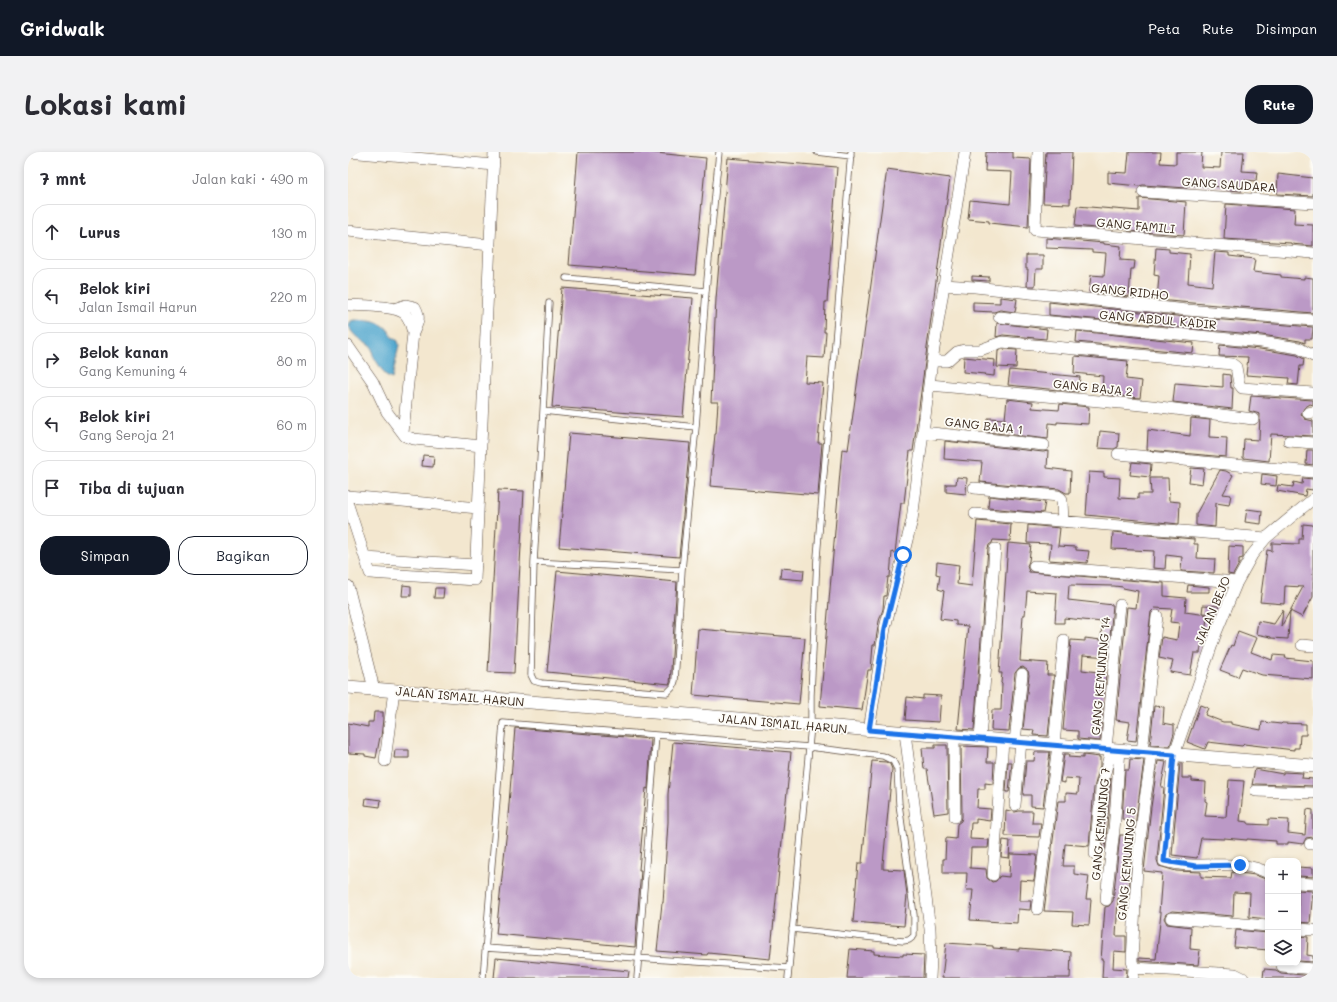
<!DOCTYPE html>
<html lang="id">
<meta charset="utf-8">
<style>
:root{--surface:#fff;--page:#f2f2f3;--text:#2b2b33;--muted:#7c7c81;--line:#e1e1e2;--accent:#111827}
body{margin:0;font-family:Mali,sans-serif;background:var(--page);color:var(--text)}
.controls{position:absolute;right:12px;bottom:12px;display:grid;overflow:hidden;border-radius:8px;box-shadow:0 2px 6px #0003}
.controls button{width:36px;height:36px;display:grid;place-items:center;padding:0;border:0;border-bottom:1px solid var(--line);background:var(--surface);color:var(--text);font:20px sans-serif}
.stop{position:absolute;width:12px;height:12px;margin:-9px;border:3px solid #1a73e8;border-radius:50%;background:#fff}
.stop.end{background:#1a73e8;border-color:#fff;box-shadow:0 1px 4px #0008}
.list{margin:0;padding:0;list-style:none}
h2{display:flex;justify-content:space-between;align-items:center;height:52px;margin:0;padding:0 16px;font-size:17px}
h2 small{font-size:13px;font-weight:400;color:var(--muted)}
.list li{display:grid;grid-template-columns:26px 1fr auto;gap:12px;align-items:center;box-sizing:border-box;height:56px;margin:0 8px 8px;padding:0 8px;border:1px solid var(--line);border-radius:16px}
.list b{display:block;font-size:15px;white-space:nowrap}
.list p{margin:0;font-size:13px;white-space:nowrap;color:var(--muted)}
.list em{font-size:13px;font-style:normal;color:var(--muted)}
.actions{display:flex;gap:8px;padding:12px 16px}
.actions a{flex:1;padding:9px 0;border:1px solid var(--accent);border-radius:16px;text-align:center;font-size:14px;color:var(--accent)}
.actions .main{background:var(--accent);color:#fff}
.icon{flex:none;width:22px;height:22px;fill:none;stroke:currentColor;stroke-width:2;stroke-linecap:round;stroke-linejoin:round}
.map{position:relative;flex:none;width:965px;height:826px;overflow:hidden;border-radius:16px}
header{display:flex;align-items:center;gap:24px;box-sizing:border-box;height:56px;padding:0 20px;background:var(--accent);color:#fff}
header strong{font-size:19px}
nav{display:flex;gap:22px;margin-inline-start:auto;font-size:14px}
.intro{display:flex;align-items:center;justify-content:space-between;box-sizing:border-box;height:96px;padding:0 24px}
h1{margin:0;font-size:28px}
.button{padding:10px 18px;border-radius:16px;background:var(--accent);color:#fff;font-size:14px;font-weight:700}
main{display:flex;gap:24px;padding:0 24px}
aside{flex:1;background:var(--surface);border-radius:16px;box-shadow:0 2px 6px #0003}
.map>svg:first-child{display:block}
.water{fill:#50a6cd;stroke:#466876}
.building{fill:#bb99c6}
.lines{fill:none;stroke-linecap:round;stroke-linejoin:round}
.service-casing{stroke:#574639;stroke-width:7}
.minor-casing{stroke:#574639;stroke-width:12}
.tertiary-casing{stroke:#574639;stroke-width:14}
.service{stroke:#fff;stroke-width:5.5}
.minor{stroke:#fff;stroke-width:11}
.tertiary{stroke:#fff;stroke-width:13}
.route{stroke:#1a73e8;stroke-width:5}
.labels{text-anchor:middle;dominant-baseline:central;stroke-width:3.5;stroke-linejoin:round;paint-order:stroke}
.street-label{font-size:12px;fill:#3b2a1e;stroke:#fdfcf7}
</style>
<header>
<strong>Gridwalk</strong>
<nav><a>Peta</a><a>Rute</a><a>Disimpan</a></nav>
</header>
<div class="intro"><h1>Lokasi kami</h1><a class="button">Rute</a></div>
<main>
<aside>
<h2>7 mnt<small>Jalan kaki · 490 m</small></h2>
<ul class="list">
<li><svg class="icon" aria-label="ahead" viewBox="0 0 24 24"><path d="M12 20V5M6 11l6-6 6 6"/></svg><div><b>Lurus</b></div><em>130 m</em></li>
<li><svg class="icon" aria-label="left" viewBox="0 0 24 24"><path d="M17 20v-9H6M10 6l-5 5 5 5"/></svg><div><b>Belok kiri</b><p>Jalan Ismail Harun</p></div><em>220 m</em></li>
<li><svg class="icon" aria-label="right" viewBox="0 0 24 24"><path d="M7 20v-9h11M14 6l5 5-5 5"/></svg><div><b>Belok kanan</b><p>Gang Kemuning 4</p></div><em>80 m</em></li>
<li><svg class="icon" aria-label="left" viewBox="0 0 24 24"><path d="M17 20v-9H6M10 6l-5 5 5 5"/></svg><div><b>Belok kiri</b><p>Gang Seroja 21</p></div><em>60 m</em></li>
<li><svg class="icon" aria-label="arrive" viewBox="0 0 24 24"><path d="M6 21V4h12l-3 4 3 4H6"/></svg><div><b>Tiba di tujuan</b></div></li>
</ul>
<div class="actions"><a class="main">Simpan</a><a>Bagikan</a></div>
</aside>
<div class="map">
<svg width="965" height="826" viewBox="0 0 965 826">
<rect width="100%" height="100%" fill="#fdfcf7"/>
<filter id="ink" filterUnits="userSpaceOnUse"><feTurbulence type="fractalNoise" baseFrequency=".025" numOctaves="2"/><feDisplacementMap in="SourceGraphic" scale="8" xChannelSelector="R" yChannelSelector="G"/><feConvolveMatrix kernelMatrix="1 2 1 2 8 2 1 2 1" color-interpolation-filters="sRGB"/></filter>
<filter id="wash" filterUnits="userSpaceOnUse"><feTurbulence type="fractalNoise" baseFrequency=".012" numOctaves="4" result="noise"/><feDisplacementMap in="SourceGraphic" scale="16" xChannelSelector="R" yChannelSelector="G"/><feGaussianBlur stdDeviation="0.9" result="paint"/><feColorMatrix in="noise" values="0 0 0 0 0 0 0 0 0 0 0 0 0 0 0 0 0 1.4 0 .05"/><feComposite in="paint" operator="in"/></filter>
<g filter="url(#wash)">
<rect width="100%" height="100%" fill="#f3e7cf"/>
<!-- water -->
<path class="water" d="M6 168C21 169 38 168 44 185L50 189 51 193 44 227 38 224 25 204 24 196C15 188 7 187 1 175L3 169Z"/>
<g id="blocks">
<!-- building -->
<path class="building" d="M230 0H298L358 6 347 123 221 113Z
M638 0H665V6L683 7 680 75 641 71V69L620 67 622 48 662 52 664 20 637 19Z
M698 0H724L722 52 695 51Z
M781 0H813L812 11 828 12V0H854L853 15 872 16 873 0H896L894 19 909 20 908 29 895 28 894 39 879 38V35L840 33 839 36 795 33 791 34 760 31V20L779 21Z
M380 6 489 15 479 150H477L476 180H478L476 206 459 205 457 230 475 231 470 291H474L470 343 362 334 367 282H368L370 250H363L368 147Z
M539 17 602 26 565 299H562L556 351H553L547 401 544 400 542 425H540L538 444H536L535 457 531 469 527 493H525L523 518H520L514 558 472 554 494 297 500 298Z
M930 22 965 26V44L929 42Z
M791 46 838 50 836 83 780 79V77L757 75V77L727 74 729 54 791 59Z
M878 52 947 57 946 72 965 73V94L943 92V91L876 87Z
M698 86 756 91V92L773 94 772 108 787 109 786 117H783L781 145 741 140 743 123 756 124 758 101 744 100V98L698 96Z
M808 96 821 97V100L842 102 840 131 864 134 867 100 881 101V104L907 107 905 120 933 123V125L956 127V125L965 126V161L809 148 811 124 806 123Z
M678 103H695V117H688L687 134H679L680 117H678Z
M624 124 641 125V129L624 128Z
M214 136 345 146 335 265 204 255Z
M652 145 669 147 667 160 652 158 646 160 625 159V150L652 151Z
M701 150 838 165 965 175 964 187H957V191L952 189 914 183 701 163Z
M649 171 699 177 698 187 655 183 648 185Z
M729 179 846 191 845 201 728 190Z
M872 193 912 197 949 203 956 207 955 214H952L950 233 940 232 941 226 898 223 900 205 871 204Z
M655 197 669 198 668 216 649 215 650 199Z
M727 204 780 209 778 227 794 229 792 246 754 242 755 224 726 221Z
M616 205 647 208 646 224 636 223 637 222 615 220Z
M662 218 732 225 730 240 660 233Z
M875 222 882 223 883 236H885L884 257 825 250 827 231 875 235Z
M903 244 965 248V253L962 252 956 256 953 262 957 267 965 269V284L923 282 921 309 895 306 896 287 911 288 912 262 901 259Z
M659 247 685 250 684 256 711 258 712 252 741 255 740 272 709 270V272L701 271 700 287 639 280 640 266 657 267Z
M843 266 862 268 861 285 879 286 878 305 799 298 800 278 842 284Z
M752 279 771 281 770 295 766 297 750 296Z
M221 281 342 291 331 405 211 395Z
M597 289 695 300 700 299 699 316 723 319 722 341H718L711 337 632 330 634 310 596 307Z
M959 298H965V313L958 312Z
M75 303 86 304 85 315 74 314Z
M784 310 803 312 802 325 782 323Z
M843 316 856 317 854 332 841 330Z
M872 318 878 319 885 323 875 342 883 343 881 353 868 351 867 375 848 373V362Z
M741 320 756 321V325L772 326 771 346 790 347V342H803L802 326H820L821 349 832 350 831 372 738 363Z
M914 322 929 324 928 334 913 332Z
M609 325 619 326 618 342 598 340V332H608Z
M955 326 965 327V338L958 337 957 344 929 339 930 333 945 335 946 330 954 332Z
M150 338 176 339 166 521 140 520Z
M641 344 697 350 695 361 640 356Z
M899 357 914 359 913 372 897 370Z
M629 369 663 372 662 389 645 388 644 391 641 393 640 396 626 578 610 577 620 474 608 473V469L592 467 596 439 590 437 592 423 588 422 589 410 611 413 609 432 624 434Z
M955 372 965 373V445L954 465 942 459 955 435 937 434 936 452 912 450 919 398 924 399V391L951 392V387H954Z
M680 373 712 376 710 394 728 395V398L741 399 739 411 701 408 703 392 679 391Z
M765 380 846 387V392H850L849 406 867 407 866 421 833 419 834 405 818 403 817 417 805 416 806 399 764 397Z
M660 391 683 393 681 409 679 414 681 420 816 431V444L838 446 837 460 859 463 858 476H860L859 485 858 488H854L852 501H846L842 523 822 520 825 509 811 506 814 485 829 488 831 471 822 470 824 457 807 456 803 460 788 589 779 588 782 570 768 568 779 455 788 456 790 439 775 436V435L766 434 721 433 720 448 765 453 760 505 735 503 734 518 758 521 752 589 730 587V579L715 578 723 488 737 489V486L753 488 754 470 716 466V471H707L709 441 679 439 677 463H675L672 509 700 511 699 523H706L700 584 685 583 686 578 675 577 681 523 680 519 675 515 671 516 667 521 661 579 643 578 644 558H653L654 532 653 531 654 521H651Z
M881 394 895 395V406L891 407V412L885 423 880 422Z
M433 416 456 418 455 428 432 426Z
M209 419 329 430 322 532 199 520Z
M55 433 63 434V444H54Z
M840 433 861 435V440H839Z
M87 436H96L95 446H86Z
M855 453 871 454 868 462 854 461Z
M935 458 933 475 942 459 940 487 923 486V485L908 482 910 469 926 472Z
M350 477 457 486 451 552 345 543Z
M890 479 909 486 903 500 924 508 925 503 938 504 937 506 965 509V527L914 523 894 516 890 525 872 518 883 493 885 494Z
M575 543 593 544 591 570 557 568 559 545 575 547Z
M852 553 860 556 857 563 875 570H883V572L913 578 914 570 933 572 934 571 958 572V583H952L951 596H946V598L896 592 894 594 860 590 857 597 839 590Z
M806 554 816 555 815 571 826 573V581L822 594 802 593Z
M26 560H35V567L33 585H32L28 606 17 604V602L0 601V571L20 575V570H25Z
M167 576 303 587 300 637 298 636 291 718H293L287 795 148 782 159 677Z
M325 590 443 600 422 807 360 801 359 803 309 799 314 751H315L320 670V642Z
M587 593H599L600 660 586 662 579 617H576L574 596H587Z
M613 594 640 595 639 610H646L645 632 637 631V637H630L629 656 643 657 642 669 628 667V671H623L622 687 641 688 640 696H623L622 716 638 717 639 726 644 730 648 729 652 724 661 725 662 702 689 703 686 729 672 728 671 749H683L682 758 670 757 669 771 622 768 625 738H618L619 721H595V707H597L598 686 608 687 609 672 613 669 614 665Z
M47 598H61V606H46Z
M687 600H702L695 655 683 654V643H675L678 609H686Z
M716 602H721L720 605 735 606V603L752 605V614L746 636 741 694 717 692 715 714H726V722L741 724 738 747H743L741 773 724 772 725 760 696 759 710 649H718V641L730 642 731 627 717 626V631L712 630Z
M782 607 796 608 786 682H784L785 668 774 667 777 618H781Z
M524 609 538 610 542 612 544 617 535 712V717L556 718 559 743 556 774 505 770 510 711H514Z
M810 609 818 610 813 635H816L809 708 811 714 828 719 853 720V725L883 726 884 720 907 723 920 728V767L901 765 902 741 886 740 885 764 824 759 818 762 816 766 819 772 843 775 842 797 852 798 850 813 791 809V806L808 807 813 761H811L814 721 796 719 803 655Z
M660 610H664L661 640H658Z
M832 611H834V626H844V629L858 630 857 649 859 650 857 664 878 665 881 628 896 629 892 669 900 670V672L920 673V667L941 668 940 681 957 683 959 657 965 658V685L958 686 955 692 940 690V692H928V689L899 687V688L876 686V687L853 686 849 706 824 703Z
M907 617 935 622V620L955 621 954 626 965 627V634L908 632 904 633Z
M763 626 757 698H754L760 637Z
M18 646 33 648 32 655 17 653Z
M658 658 667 660 671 659H685L684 671H693L691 685 657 684Z
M772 683H780L779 696 784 697 781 743 772 742V746H770L768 784H778V800L766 799 765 816 779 817 778 826H754L755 808H753L757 755 761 754 765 749Z
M655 688 662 689 661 706 653 705Z
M950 715 965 716V725L950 724Z
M950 738 965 739 962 771 950 770Z
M888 778 920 781V798L886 795Z
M950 784 960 785 959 803 965 804V810L950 809Z
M598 791 645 794V796L671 798V796L723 800 722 826H594Z
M502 797 526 799V802L555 804V802L576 803 575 826H499Z
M148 806 281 819 280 826H146Z
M916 817 928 818 933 821 965 824V826H915Z"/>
</g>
</g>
<g filter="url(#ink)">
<use href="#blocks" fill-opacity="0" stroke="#574639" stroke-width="1"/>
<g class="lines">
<!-- service casing -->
<g class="service-casing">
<path id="service" d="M469 0 503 4
M218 126 358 139
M195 259 201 151
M348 275 195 259 186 410 183 523 186 529 193 531 319 541 325 535 327 529 334 418 348 275 358 139 371 0
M186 410 334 418
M137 796 441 816
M135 826 155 571 461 595 535 604 545 609 549 617 551 652 566 763V784L561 788 555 789 444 777
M289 826 308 583
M440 826 463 573V543L469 405 503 0"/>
</g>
<!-- minor casing -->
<g class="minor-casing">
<path id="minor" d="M0 0 146 13
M690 0 687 78 965 101
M795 40 965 51
M0 79 142 93
M596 133 627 135 839 158 965 168
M0 153C14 154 45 153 56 161 62 166 63 174 65 181L55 281
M46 157 58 153 67 155C73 166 70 170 65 181
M651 165 913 190 951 196 965 204
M0 194 25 230 39 260 57 284 66 287 133 294
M584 209H599L609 200 616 198H632L654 190 884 212 888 215 891 232 894 236 965 241
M582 233 804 254 905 267
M960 261 965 260
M575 280 696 293
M941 289 965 291
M770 302 965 320
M626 336 710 344 713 346 714 349 715 370
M0 344 130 356
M0 353 22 421 127 428 146 0
M627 362 918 386
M17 406 128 413
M686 414 889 430
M0 434 26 537
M954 493 965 494
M521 578 537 476 564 368 584 209 617 0
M557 581 582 777 583 807 582 826
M606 585 607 665
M632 587 647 397
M667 590 674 522
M706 593 716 488
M758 597 772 453
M794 600 809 464
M37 609 46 538
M908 639 965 641
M667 653 673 590
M962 692H965
M747 702 751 657 752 655 753 636 763 598
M920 721C892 705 849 719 816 709L826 603 868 481 889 430 904 403 918 386 965 347
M645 723 655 589
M950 731 965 732
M758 748C760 721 765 694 767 666 769 643 770 621 772 598
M689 757 710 593
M823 766 920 774
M950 777 965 778
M934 814 965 817
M786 816 887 822 895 826
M785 826 786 816 784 809 789 716 796 654 804 601"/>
</g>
<!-- tertiary casing -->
<g class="tertiary-casing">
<path id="tertiary" d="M0 535 965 614"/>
</g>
<!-- service -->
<use href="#service" class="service"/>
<!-- minor -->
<use href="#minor" class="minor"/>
<!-- tertiary -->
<use href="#tertiary" class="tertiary"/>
</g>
</g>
<g class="lines" filter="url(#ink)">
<!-- route -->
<path class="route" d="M555 403 537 476 521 578 826 603 816 709 848 714 892 713"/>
</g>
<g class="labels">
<!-- street labels -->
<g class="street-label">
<text transform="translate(881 32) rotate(4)">GANG SAUDARA</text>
<text transform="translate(788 73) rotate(5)">GANG FAMILI</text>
<text transform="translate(782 139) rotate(6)">GANG RIDHO</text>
<text transform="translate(810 167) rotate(5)">GANG ABDUL KADIR</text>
<text transform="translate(745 235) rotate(6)">GANG BAJA 2</text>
<text transform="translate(636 273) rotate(6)">GANG BAJA 1</text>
<text transform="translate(864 458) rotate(-67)">JALAN BEJO</text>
<text transform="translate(752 524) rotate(-85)">GANG KEMUNING 14</text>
<text transform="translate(112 544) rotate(5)">JALAN ISMAIL HARUN</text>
<text transform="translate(435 571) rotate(5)">JALAN ISMAIL HARUN</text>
<text transform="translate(752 672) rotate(-85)">GANG KEMUNING 7</text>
<text transform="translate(778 712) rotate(-85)">GANG KEMUNING 5</text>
</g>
</g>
</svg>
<div class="controls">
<button>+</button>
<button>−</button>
<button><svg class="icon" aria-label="layers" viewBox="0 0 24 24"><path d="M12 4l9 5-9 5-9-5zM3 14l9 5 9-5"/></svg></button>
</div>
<div class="stop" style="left:555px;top:403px"></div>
<div class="stop end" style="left:892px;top:713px"></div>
</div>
</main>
